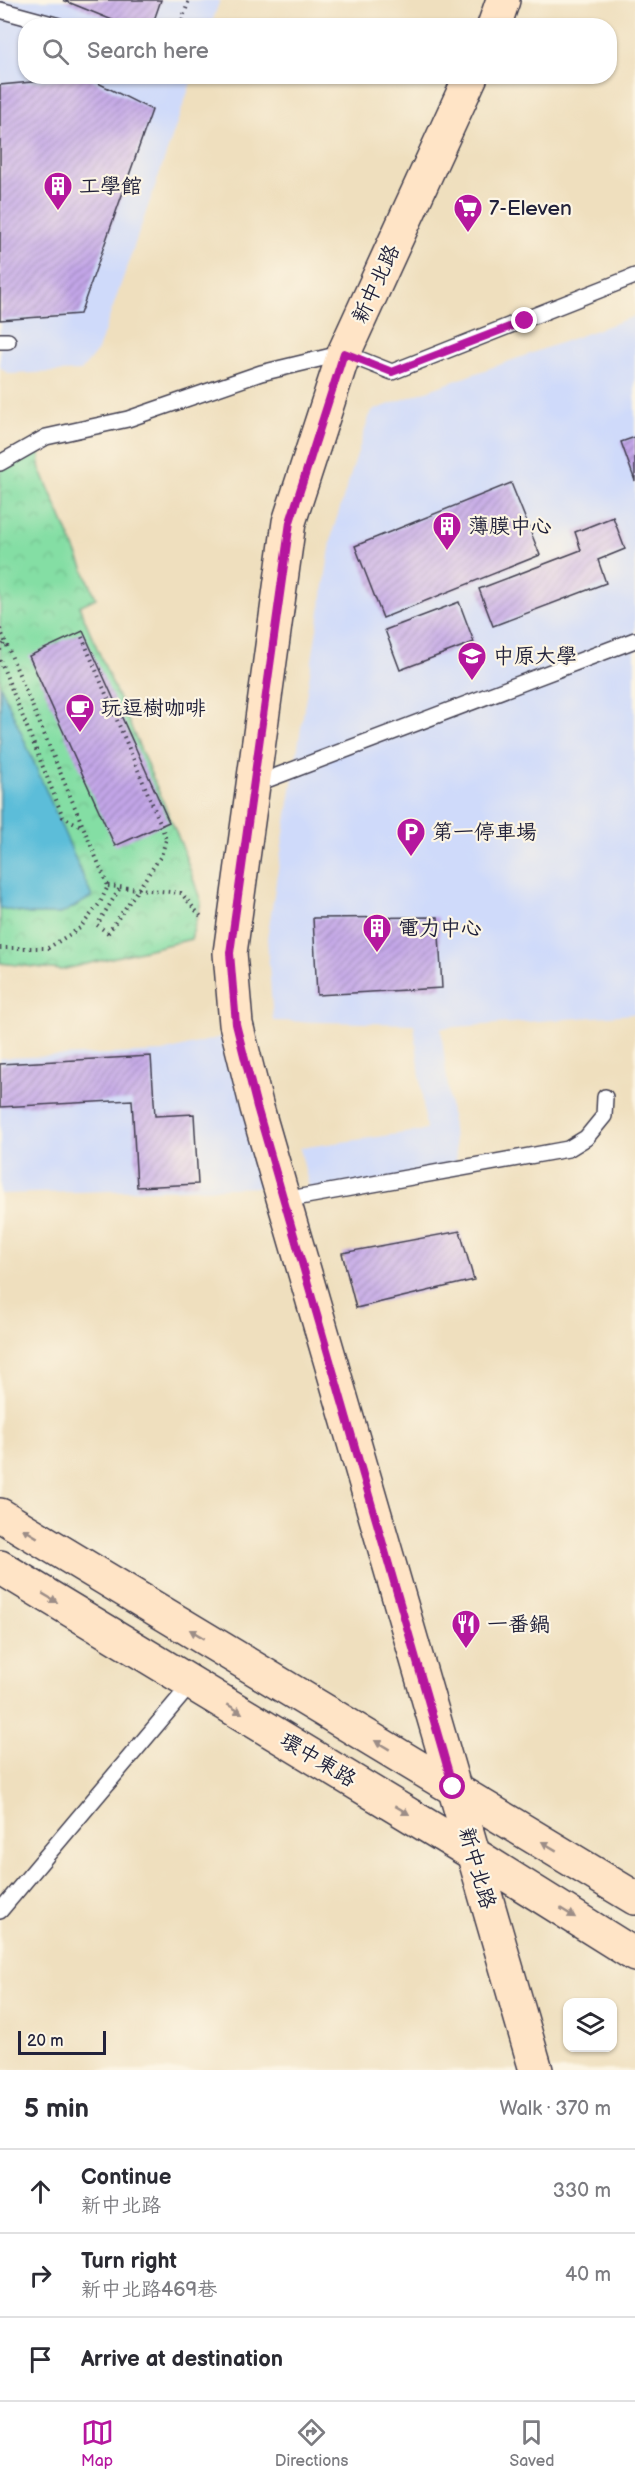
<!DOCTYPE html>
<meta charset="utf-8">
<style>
:root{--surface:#fff;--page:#f2f2f3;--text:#2b2b33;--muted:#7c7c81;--line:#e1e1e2;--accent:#b5179e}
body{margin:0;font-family:"Balsamiq Sans","LXGW WenKai TC",sans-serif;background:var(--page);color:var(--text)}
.controls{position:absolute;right:18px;bottom:18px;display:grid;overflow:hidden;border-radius:12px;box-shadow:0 2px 4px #0004}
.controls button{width:54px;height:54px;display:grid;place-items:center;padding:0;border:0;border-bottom:2px solid var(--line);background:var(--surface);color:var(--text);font:30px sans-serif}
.scale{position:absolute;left:18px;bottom:15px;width:88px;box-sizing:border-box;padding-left:6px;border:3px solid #22223b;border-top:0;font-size:16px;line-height:21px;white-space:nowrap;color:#22223b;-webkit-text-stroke:4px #fcf5e5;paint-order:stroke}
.stop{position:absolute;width:18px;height:18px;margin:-14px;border:4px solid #b5179e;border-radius:50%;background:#fff}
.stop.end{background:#b5179e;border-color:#fff;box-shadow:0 2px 6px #0008}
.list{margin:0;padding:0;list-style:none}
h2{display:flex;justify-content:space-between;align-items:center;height:78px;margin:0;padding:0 24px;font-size:26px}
h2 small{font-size:20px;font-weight:400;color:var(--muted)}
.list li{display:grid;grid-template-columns:39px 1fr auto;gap:18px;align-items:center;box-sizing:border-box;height:84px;padding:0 24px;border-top:2px solid var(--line)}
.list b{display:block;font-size:22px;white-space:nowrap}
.list p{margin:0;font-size:20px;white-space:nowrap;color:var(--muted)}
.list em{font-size:20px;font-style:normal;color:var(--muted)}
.icon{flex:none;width:33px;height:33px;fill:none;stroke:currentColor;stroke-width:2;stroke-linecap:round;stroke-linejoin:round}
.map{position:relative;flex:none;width:635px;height:2070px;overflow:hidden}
.search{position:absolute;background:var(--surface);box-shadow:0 2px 4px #0004;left:18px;right:18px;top:18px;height:66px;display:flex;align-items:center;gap:15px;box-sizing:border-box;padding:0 21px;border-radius:24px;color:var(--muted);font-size:22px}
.sheet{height:330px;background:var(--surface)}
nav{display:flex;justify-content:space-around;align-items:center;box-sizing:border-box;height:84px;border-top:2px solid var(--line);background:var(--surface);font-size:16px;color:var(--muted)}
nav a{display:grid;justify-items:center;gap:3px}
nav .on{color:var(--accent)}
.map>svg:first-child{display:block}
.built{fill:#cfdafa}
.park{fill:url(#park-crowns);stroke:#538070;stroke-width:1.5}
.water{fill:#5bbdd9;stroke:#3e708a;stroke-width:1.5}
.building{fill:url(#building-hatch)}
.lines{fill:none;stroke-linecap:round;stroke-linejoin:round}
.lane-casing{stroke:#413e4f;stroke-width:18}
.secondary-casing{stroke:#413e4f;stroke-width:36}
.path{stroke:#413e4f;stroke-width:4;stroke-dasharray:1.5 4.5;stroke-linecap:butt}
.lane{stroke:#fff;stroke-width:15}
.secondary{stroke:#ffe4c6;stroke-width:33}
.path-bridge{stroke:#413e4f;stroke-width:4;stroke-dasharray:1.5 4.5;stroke-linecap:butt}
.oneway{fill:#9c8d87}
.route{stroke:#b5179e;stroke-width:8}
.labels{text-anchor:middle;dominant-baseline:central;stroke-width:4.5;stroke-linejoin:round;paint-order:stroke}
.poi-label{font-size:21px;fill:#22223b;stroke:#fcf5e5;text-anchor:start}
.street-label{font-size:21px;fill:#22223b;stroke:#fcf5e5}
</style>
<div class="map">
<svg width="635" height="2070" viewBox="0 0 635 2070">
<defs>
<pattern id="park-crowns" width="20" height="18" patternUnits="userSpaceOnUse" patternTransform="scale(1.5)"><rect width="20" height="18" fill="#84dea4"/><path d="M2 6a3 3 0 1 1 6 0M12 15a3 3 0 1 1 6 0" fill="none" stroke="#72be8e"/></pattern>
<pattern id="building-hatch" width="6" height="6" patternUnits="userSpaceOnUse" patternTransform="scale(1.5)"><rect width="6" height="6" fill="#c3a6e8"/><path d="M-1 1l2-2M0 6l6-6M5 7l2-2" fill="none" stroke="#9e87bd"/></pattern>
</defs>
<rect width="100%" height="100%" fill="#fcf5e5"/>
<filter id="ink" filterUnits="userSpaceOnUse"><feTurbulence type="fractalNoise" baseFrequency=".0167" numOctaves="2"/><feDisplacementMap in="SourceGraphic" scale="12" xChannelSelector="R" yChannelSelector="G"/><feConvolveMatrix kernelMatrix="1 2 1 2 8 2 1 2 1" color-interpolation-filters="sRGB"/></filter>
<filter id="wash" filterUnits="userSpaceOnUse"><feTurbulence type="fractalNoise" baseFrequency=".008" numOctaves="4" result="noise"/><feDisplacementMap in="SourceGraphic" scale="24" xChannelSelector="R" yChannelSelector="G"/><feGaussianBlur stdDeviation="1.35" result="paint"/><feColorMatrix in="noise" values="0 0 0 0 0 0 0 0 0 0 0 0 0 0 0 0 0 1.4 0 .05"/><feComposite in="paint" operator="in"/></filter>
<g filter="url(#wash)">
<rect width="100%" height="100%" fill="#efdfbe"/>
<!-- built -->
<path class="built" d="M0 0H220L211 25 26 26V76L193 77 98 350 81 371 9 374 0 367Z
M635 316V1014L441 1028 458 1173 311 1196 300 1148 426 1130 414 1024 273 1021 267 938 333 530 371 411Z
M225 1036 265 1187 0 1194V1058L163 1052Z"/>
<!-- park -->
<path class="park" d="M41 449 39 466 96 598 79 606 182 846 201 902 191 939 61 970 0 963V468Z"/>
<!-- water -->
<path class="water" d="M0 684 92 897 61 914H29L0 908Z"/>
<g id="blocks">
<!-- building -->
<path class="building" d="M63 0H161L152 26H127Z
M86 77 152 110 80 314 0 320V85Z
M635 437V481L621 442Z
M511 483 540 555 383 618 355 546Z
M613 517 625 549 598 560 606 583 493 626 479 589 581 550 575 532Z
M459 602 474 642 400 670 385 630Z
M83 631 169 822 115 846 29 656Z
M438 917 442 988 317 995 313 918Z
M151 1056 155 1116 194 1114 198 1184 137 1187 132 1100 0 1107V1064Z
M460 1231 474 1280 356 1308 342 1253Z"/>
</g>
</g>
<g filter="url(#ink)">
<use href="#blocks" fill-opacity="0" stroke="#413e4f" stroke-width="1.5"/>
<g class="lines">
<!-- lane casing -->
<g class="lane-casing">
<path id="lane" d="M0 10 59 26
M0 341H8
M0 463 46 437 128 419 261 373 344 353 392 372 635 276
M253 785 635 640
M284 1200 568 1149 586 1138 604 1116 605 1097
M0 1911 192 1683"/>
</g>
<!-- secondary casing -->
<g class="secondary-casing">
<path id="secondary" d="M494 26 503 0
M471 76 344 353 289 522 230 953 236 1024 257 1108 536 2070
M0 1515 635 1898
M0 1567 472 1853 635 1955"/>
</g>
<!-- path -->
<path class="path" d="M180 26 189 0
M0 629 108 886 100 903 80 928 48 948H0
M82 637 162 827 166 840
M0 650 5 642
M0 660 63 817 83 827
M108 886 181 893 203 919
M108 933 97 925 120 888"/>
<!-- lane -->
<use href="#lane" class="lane"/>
<!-- secondary -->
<use href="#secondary" class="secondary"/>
<!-- path-bridge -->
<path class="path-bridge" d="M108 933 161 856 166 840"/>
</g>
<!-- one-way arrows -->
<defs><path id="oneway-solid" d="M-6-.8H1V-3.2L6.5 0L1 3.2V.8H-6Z" transform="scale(1.5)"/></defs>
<g class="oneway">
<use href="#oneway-solid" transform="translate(30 1533) rotate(-149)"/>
<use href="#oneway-solid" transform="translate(50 1598) rotate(31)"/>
<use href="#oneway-solid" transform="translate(197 1634) rotate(-149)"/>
<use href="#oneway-solid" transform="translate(235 1709) rotate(31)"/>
<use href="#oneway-solid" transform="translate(382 1745) rotate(-149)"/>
<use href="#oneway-solid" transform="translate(402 1810) rotate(31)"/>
<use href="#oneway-solid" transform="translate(549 1846) rotate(-149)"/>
<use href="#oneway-solid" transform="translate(568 1913) rotate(32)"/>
</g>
</g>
<g class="lines" filter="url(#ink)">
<!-- route -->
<path class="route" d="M453 1787 257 1107 236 1024 230 953 290 522 344 353 392 372 525 321"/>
</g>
<!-- icons -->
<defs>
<g id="building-pin" transform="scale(1.5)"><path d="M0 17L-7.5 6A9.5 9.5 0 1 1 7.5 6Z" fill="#b5179e" stroke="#fcf5e5"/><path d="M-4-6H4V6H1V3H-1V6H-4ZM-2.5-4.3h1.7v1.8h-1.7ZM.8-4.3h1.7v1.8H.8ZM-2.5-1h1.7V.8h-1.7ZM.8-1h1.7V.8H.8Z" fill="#fff"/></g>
<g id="supermarket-pin" transform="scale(1.5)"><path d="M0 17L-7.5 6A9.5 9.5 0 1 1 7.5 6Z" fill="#b5179e" stroke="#fcf5e5"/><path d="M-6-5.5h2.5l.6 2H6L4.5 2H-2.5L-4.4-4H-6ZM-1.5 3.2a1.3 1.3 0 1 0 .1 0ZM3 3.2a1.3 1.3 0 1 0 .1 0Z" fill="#fff"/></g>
<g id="university-pin" transform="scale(1.5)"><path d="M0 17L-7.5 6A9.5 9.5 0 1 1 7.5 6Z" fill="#b5179e" stroke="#fcf5e5"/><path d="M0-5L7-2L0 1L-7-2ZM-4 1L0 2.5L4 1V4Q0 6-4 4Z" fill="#fff"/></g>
<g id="cafe-pin" transform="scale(1.5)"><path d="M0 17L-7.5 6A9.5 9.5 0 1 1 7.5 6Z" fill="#b5179e" stroke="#fcf5e5"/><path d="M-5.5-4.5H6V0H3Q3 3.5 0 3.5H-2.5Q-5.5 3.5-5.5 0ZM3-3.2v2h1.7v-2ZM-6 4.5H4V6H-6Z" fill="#fff"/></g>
<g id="parking-pin" transform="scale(1.5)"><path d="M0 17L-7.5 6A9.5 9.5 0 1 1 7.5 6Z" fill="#b5179e" stroke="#fcf5e5"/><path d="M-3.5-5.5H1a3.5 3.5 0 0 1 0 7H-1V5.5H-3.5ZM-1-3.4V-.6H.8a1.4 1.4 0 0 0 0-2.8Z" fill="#fff"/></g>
<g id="restaurant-pin" transform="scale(1.5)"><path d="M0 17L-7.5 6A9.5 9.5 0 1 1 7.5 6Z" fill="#b5179e" stroke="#fcf5e5"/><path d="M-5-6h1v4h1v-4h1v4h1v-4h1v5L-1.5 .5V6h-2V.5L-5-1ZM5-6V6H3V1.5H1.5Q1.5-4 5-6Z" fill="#fff"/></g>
</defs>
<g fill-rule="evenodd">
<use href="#building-pin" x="58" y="186"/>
<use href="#supermarket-pin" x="468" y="208"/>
<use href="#building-pin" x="447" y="526"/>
<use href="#university-pin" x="472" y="656"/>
<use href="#cafe-pin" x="80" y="708"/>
<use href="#parking-pin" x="411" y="832"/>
<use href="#building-pin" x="377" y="928"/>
<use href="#restaurant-pin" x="466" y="1624"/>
</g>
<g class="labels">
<!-- poi labels -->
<g class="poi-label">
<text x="79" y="186">工學館</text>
<text x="489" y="208">7-Eleven</text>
<text x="468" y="526">薄膜中心</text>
<text x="493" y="656">中原大學</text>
<text x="101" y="708">玩逗樹咖啡</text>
<text x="432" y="832">第一停車場</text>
<text x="398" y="928">電力中心</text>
<text x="487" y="1624">一番鍋</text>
</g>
<!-- street labels -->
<g class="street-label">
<text transform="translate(376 284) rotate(-65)">新中北路</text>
<text transform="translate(318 1760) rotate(31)">環中東路</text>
<text transform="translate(477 1868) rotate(74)">新中北路</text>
</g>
</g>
</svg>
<div class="controls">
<button><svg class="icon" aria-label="layers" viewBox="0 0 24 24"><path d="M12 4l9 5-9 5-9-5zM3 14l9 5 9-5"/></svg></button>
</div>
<div class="scale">20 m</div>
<div class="stop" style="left:453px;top:1787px"></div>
<div class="stop end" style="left:525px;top:321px"></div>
<div class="search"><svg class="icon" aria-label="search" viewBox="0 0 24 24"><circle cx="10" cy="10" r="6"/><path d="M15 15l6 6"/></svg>Search here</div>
</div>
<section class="sheet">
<h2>5 min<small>Walk · 370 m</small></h2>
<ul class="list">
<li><svg class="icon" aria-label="ahead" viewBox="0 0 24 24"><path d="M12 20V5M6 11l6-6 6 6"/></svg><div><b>Continue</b><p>新中北路</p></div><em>330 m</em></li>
<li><svg class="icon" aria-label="right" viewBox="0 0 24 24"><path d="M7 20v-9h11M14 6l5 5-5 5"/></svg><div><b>Turn right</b><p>新中北路469巷</p></div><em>40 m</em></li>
<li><svg class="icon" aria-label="arrive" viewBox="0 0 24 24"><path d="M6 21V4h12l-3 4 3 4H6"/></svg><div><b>Arrive at destination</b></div></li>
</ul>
</section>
<nav>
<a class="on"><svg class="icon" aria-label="map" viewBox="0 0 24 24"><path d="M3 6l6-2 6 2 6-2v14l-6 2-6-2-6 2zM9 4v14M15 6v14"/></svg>Map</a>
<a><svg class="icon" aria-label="directions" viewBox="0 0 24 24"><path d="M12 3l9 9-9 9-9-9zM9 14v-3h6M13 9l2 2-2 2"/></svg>Directions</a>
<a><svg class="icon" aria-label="saved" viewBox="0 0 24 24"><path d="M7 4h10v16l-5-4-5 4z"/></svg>Saved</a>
</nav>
